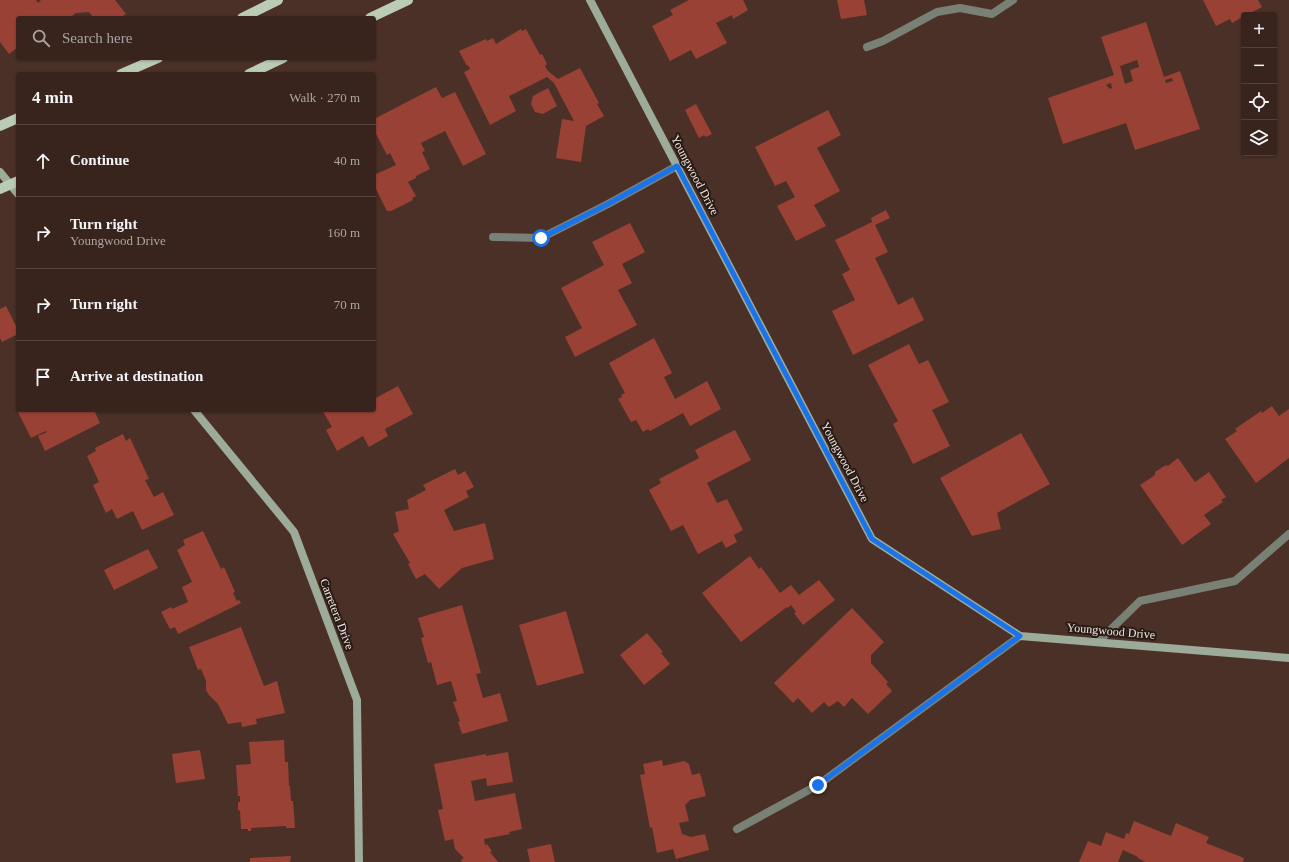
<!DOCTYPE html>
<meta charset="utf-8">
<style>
:root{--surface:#38241c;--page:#3f2c25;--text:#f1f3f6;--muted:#aba4a3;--line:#52413b}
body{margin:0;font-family:Georgia,serif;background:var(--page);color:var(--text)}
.controls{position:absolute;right:12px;top:12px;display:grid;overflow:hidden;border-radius:4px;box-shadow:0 1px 3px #0004}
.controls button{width:36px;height:36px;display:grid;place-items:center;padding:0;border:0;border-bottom:1px solid var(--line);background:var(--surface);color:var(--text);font:20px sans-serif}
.stop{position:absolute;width:12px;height:12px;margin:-9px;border:3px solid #1a73e8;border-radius:50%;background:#fff}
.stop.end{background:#1a73e8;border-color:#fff;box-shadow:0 1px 4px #0008}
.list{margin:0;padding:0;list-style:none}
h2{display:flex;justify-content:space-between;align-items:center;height:52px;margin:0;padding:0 16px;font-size:17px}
h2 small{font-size:13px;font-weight:400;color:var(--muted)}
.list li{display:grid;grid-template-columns:26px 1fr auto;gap:12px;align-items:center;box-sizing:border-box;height:72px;padding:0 16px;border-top:1px solid var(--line)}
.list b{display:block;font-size:15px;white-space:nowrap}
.list p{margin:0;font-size:13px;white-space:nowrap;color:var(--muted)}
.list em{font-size:13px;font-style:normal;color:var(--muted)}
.icon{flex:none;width:22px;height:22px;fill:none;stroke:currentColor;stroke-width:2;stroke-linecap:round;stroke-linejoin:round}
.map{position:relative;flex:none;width:1289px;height:862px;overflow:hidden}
.search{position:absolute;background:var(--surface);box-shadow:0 1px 3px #0004;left:16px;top:16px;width:360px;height:44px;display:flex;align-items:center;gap:10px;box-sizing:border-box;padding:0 14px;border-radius:4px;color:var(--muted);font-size:15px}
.panel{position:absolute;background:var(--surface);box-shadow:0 1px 3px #0004;left:16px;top:72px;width:360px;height:340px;border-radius:4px}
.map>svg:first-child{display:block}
.building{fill:#9a4136;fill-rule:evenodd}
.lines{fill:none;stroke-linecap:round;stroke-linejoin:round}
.lane{stroke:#798177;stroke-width:8}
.street{stroke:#798177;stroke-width:8}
.secondary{stroke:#9dab9a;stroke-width:8}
.primary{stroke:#bacbb6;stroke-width:10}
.route{stroke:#1a73e8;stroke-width:5}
.labels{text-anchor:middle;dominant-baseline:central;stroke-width:4;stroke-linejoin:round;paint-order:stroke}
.street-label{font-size:12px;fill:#f6e5de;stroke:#271b17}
</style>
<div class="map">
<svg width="1289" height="862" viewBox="0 0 1289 862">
<rect width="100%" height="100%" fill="#4a3026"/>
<!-- building -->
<path class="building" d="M0 0H36L38 3 41 0H115L126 14 120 18H94L89 12 76 13 69 18H18V47L9 54 0 42Z
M689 0H743L748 10 733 19 732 15 716 23 727 43 696 59 691 50 670 61 652 26 673 15 670 10Z
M837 0H864L867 15 841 19Z
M1203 0H1258L1262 7 1247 15H1244V16L1232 23 1230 19 1216 26Z
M1146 22 1164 77 1180 71 1200 129 1135 150 1126 123 1063 144 1048 98 1114 75 1101 37ZM1137 60 1139 67 1130 70 1133 81 1125 84 1120 66ZM1172 78 1173 81 1166 83 1165 80ZM1111 83 1112 88 1110 89 1106 85Z
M521 29 522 31 526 29 540 55 542 54 547 64 545 66 548 71 558 79 580 68 599 103 597 104 604 116 586 126 581 162 556 158 562 119 574 121 554 83 547 77 509 96 516 111 490 125 464 72 470 69 468 65 467 66 459 51 486 39 487 41 493 38 496 44Z
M436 87 442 98 455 92 486 154 463 166 445 131 421 143 425 151 422 152 430 169 416 176V178L408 182 416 196 412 198 413 200 391 211H387L374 185V175L396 165 390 153 387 155 374 130V119Z
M548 88 557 106 543 114 535 112 531 104 533 96Z
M696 104 712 134 706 137 704 135 699 138 685 110Z
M828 110 841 135 817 148 840 191 814 205 826 226 796 241 777 206 795 197 786 181 775 186 755 147Z
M886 210 890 218 875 225 888 252 875 258 898 305 913 297 924 320 853 355 832 311 855 300 842 274 850 270 835 240 872 222 871 218Z
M630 223 645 252 622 264 632 283 618 290 637 325 575 357 565 337 582 328 561 288 604 265 592 242Z
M6 306 18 330V334L2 342 0 338V309Z
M654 338 672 373 664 377 675 399 707 381 721 409 690 426 683 413 650 431 648 429 643 432 636 420 631 422 618 399 622 397 621 395 625 393 609 363Z
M909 344 919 364 928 360 949 402 932 410 950 446 913 464 893 424 898 421 868 365Z
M398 386 413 414 385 429 388 436 369 447 363 436 337 451 326 430 332 427 322 410H374V399Z
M1272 406 1279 416 1289 409V458L1256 483 1225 439 1237 431 1235 429 1261 411 1262 413Z
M21 410H94L100 423 45 451 38 436 47 432 46 431 31 438 18 412Z
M735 430 751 460 707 483 717 503 727 499 743 530 734 535 737 542 726 548 722 541 698 554 683 525 671 531 649 490 661 483 659 479 699 458 695 450Z
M1021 433 1050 484 997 513 1001 529 972 536 940 478Z
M123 434 126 441 130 438 149 479 145 480 154 497 163 492 174 515 142 530 133 511 117 519 112 509 106 513 93 485 99 482 87 456 96 451 95 448Z
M1178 458 1195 482 1209 472 1226 497 1221 500 1223 502 1204 515 1211 524 1182 545 1140 485 1155 475V472L1166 465 1168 466Z
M455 469 458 475 465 471 474 487 466 491 469 497 444 510 454 531 485 523 494 559 462 568 439 589 425 574 416 579 408 564 410 563 393 534 399 531 395 512 409 509 407 500 426 490 423 485Z
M203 531 221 569 224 567 235 592 233 593 237 601 239 600 241 603 178 634 175 627 170 629 161 612 171 607 172 609 188 602 182 587 192 582 177 550 185 545 183 540Z
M148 549 158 568 114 590 104 570Z
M750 556 759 569 761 567 780 593 791 585 799 595 819 580 835 600 803 625 794 613 796 612 791 605 788 608 787 607 741 642 702 593Z
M462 605 481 673 476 674 483 698 500 693 508 721 462 734 458 722 460 721 453 702 457 701 451 681 437 685 431 662 428 663 421 638 424 637 418 618Z
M852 608 884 642 871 655V663L888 682 886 684 892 691 868 714 852 698 844 707 838 701 829 707 824 702 812 713 798 698 793 703 774 683Z
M566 611 584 673 537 686 519 625Z
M241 627 264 686 277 681 285 713 256 719 257 724 242 727 241 722 228 724 218 704 209 695 206 690V681L201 669 198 670 189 647Z
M647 633 663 652 661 653 670 664 644 685 620 655Z
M284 740 285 762H288L289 786H290L291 801H293L295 828H286V826L251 828V831H248V829H241L240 810 238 811V802H240V796H238L236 765 251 764 249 742Z
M200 750 205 779 176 783 172 754Z
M508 752 513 782 487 786 486 778 471 781 475 801 515 793 522 829 509 832 510 834 484 839 485 845 487 844 492 851 490 852 498 862H462L461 860 464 858 455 849 453 839 445 841 438 810 443 809 434 764 486 754V756Z
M662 760 663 766 684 761 689 764 692 775 700 773 706 796 690 800 685 805 689 821 679 823 682 834 691 837 705 834 709 850 676 859 673 849 657 853 652 827 650 828 640 775 645 774 643 764Z
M1134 821 1171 836 1176 823 1209 837 1206 843 1244 858 1243 862H1145L1138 858V857L1123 850 1118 862H1079L1088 841 1101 846 1106 832 1124 839 1126 833 1129 834Z
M551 844 555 862H530L527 849Z
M291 856 290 862H250V858Z"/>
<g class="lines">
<!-- lane -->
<path class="lane" d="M493 237 541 238 608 204 677 166
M1098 642 1140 601 1235 581 1289 534
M737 829 818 785 1020 636"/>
<!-- street -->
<path class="street" d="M867 47 883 41 937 12 960 8 992 14 1013 0"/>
<!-- secondary -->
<path class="secondary" d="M590 0 872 539 1020 636 1289 658
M0 172 18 194
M194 410 294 532 357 700 359 862"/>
<!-- primary -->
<path class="primary" d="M242 18 278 0
M370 18 408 0
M121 74 158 58
M249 74 283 58
M0 126 18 118
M0 189 18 181"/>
</g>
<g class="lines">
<!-- route -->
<path class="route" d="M541 238 608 204 677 166 872 539 1020 636 818 785"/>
</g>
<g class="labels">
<!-- street labels -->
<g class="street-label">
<text transform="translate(695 175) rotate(62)">Youngwood Drive</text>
<text transform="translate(845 462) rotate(62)">Youngwood Drive</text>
<text transform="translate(337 614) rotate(69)">Carretera Drive</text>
<text transform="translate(1111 631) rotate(5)">Youngwood Drive</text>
</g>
</g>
</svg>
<div class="controls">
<button>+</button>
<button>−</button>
<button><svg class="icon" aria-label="locate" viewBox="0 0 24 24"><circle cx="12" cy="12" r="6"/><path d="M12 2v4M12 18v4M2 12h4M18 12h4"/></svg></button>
<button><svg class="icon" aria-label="layers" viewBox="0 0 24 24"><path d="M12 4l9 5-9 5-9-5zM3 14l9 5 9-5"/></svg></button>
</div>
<div class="stop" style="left:541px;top:238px"></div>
<div class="stop end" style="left:818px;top:785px"></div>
<div class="search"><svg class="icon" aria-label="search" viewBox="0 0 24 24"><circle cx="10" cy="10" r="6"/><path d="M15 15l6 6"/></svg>Search here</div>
<section class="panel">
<h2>4 min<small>Walk · 270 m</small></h2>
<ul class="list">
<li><svg class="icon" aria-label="ahead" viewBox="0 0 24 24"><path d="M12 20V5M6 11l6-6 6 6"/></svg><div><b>Continue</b></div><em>40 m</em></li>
<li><svg class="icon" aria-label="right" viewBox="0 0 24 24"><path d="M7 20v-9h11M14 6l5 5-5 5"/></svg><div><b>Turn right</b><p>Youngwood Drive</p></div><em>160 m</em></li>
<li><svg class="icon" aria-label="right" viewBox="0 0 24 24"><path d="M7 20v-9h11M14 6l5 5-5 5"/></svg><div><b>Turn right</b></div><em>70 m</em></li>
<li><svg class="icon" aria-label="arrive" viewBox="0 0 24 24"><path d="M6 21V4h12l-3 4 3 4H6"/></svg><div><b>Arrive at destination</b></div></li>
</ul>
</section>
</div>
